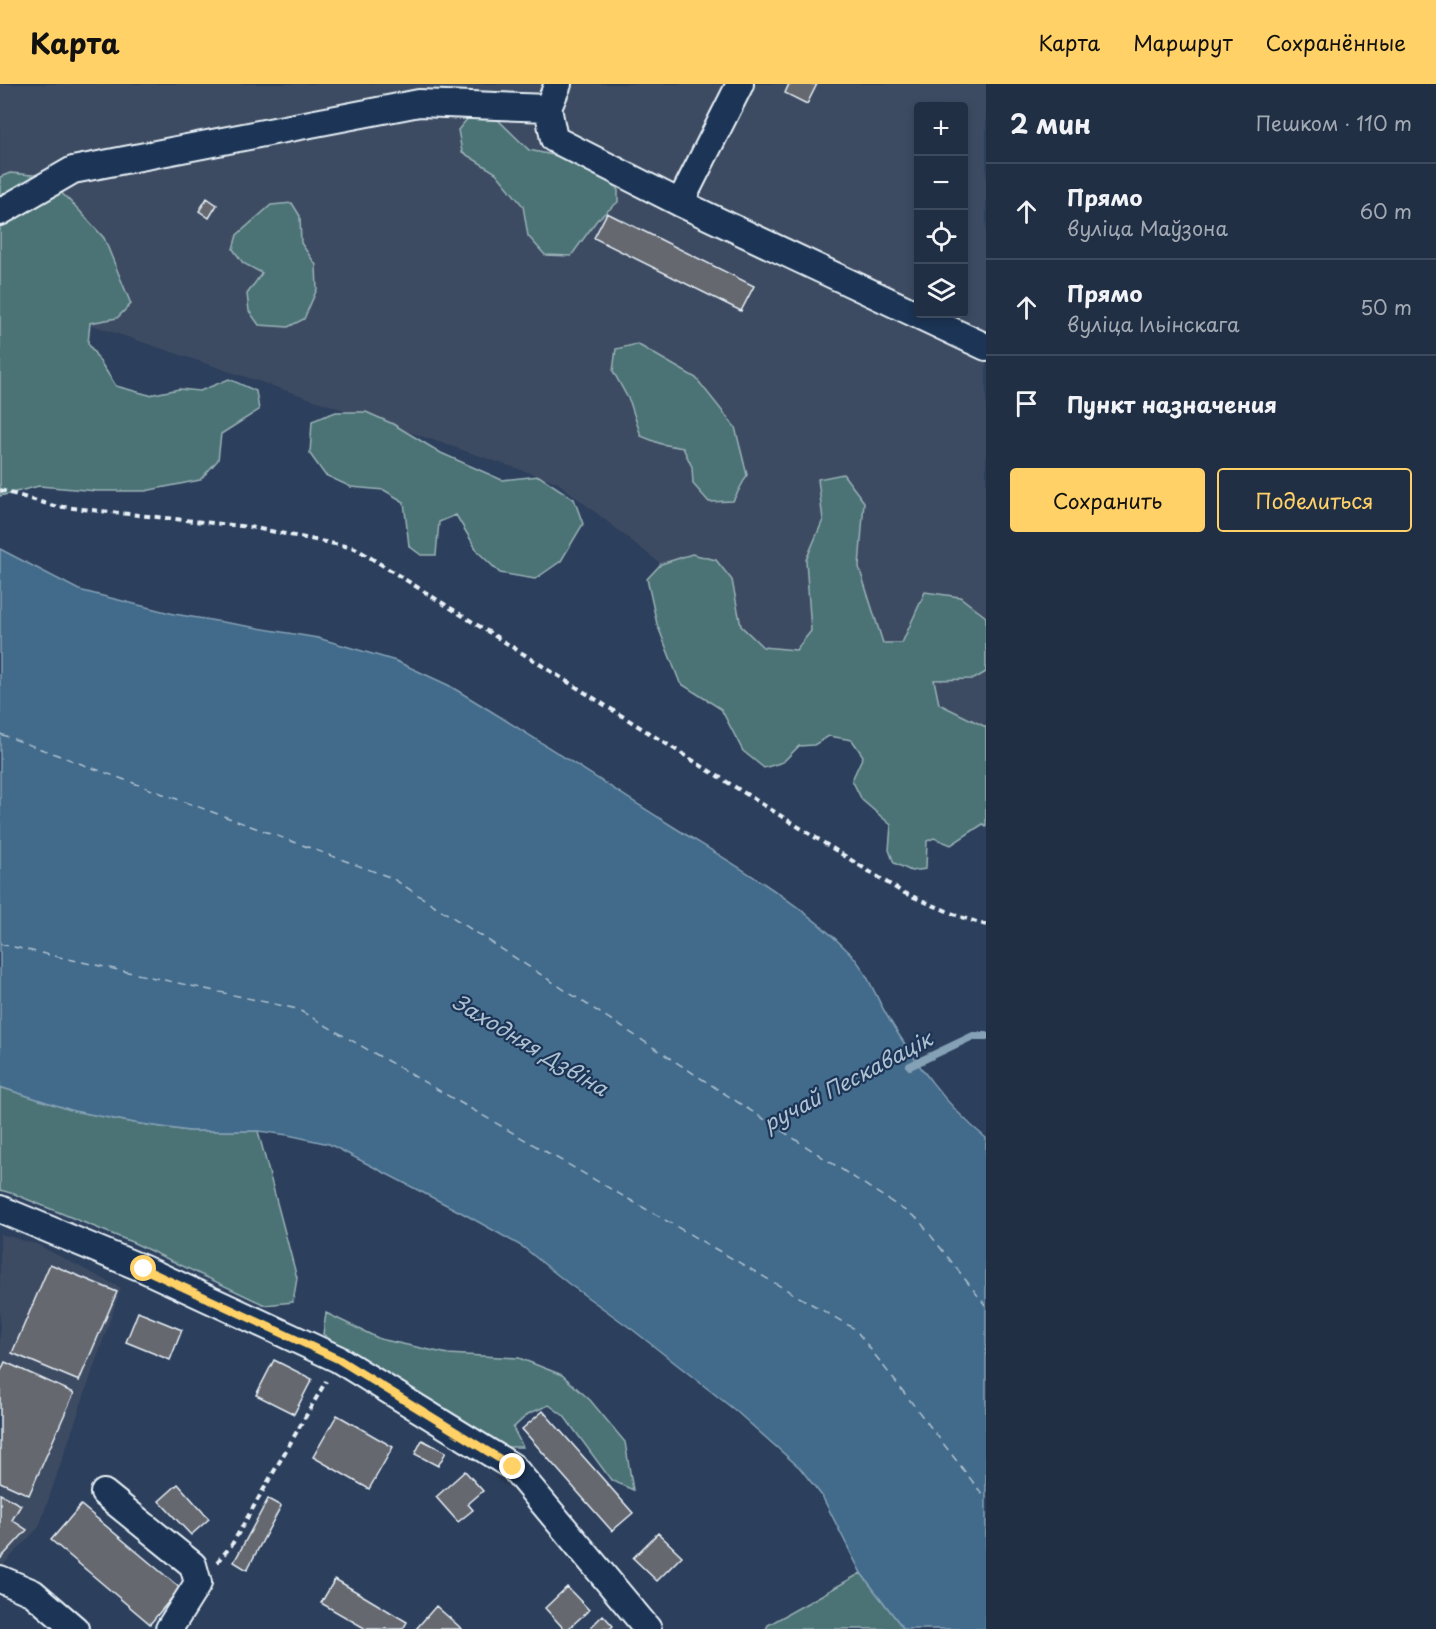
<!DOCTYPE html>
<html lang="ru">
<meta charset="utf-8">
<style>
:root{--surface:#212f45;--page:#29374c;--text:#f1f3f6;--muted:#a2a9b3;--line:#3e4a5e;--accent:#ffd166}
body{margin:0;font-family:"Playpen Sans",sans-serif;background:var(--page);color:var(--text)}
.controls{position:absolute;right:18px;top:18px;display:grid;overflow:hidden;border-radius:6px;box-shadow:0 3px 9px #0003}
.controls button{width:54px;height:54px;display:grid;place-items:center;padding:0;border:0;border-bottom:2px solid var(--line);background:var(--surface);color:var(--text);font:30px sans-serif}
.stop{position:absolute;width:18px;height:18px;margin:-14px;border:4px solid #ffd166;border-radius:50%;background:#fff}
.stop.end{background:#ffd166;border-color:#fff;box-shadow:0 2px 6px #0008}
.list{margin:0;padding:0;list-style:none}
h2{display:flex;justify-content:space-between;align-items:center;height:78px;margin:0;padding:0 24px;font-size:26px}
h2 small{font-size:20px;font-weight:400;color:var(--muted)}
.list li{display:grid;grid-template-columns:39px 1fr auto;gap:18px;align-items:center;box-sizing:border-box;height:96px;padding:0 24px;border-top:2px solid var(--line)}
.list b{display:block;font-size:22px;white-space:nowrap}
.list p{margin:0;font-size:20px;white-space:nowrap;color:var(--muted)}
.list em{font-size:20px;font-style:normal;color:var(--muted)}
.actions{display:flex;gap:12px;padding:18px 24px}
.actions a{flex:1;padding:14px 0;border:2px solid var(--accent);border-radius:6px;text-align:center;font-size:21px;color:var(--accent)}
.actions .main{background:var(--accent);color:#111}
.icon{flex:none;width:33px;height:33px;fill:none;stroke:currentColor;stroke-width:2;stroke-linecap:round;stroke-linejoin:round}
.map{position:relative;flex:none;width:986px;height:1545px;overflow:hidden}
header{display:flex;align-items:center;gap:36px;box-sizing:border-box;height:84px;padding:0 30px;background:var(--accent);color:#111}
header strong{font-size:28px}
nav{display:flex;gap:33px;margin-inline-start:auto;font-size:21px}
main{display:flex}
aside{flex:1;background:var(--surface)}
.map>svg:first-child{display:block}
.built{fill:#3d4b62;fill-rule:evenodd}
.green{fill:#4c7376;stroke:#9ab2b7;stroke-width:1.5}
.water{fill:#426b8a;stroke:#84a1b6;stroke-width:1.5}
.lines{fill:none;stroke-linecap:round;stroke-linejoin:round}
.stream{stroke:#84a1b6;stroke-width:8}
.ferry{stroke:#aec2d2;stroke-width:1.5;stroke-dasharray:8 6;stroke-linecap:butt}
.building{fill:#666870;stroke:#e8f1f8;stroke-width:1.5}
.minor-casing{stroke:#e8f1f8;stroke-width:30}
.path{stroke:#e8f1f8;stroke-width:4;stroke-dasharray:6 4.5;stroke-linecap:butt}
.minor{stroke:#1d3557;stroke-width:26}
.route{stroke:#ffd166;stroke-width:8}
.labels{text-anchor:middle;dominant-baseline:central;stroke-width:4.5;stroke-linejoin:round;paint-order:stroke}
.water-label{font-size:21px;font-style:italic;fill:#aec2d2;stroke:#1d3557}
</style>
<header>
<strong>Карта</strong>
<nav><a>Карта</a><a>Маршрут</a><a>Сохранённые</a></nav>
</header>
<main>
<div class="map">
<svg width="986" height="1545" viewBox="0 0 986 1545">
<rect width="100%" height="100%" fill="#2c3f5c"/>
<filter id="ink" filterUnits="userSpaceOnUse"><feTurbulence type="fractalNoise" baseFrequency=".0167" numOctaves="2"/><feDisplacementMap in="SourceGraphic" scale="12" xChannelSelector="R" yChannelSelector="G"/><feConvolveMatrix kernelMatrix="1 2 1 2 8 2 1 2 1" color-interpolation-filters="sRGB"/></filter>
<g filter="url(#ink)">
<!-- built -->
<path class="built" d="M0 0H986V732L974 727 557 398 0 210ZM918 22H964V230H918Z
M0 1150 36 1160 121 1204 39 1443 0 1484Z"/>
<!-- green -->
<path class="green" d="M473 28 494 32 529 66 567 74 602 88 618 106V118L597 136 571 172 545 171 528 152 523 122 496 89 462 68 458 46Z
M10 89 44 92 78 125 104 154 131 220 117 234 90 239 88 259 116 302 149 311 179 305 200 307 229 295 256 307 259 326 221 350 218 376 200 396 145 407H97L39 402 0 412V93Z
M292 119 300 132 301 159 316 181 317 205 304 235 288 243 259 241 249 227 247 210 262 189 243 179 233 165 237 151 271 121Z
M637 260 696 294 735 343 747 391 733 417 709 418 693 400 692 383 683 364 661 360 641 352 630 318 613 287 616 265Z
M336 328H366L393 340 441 369 502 396 539 392 574 415 583 440 561 477 535 495 500 489 478 468 456 431 439 438 436 471H421L409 462 404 418 384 406 351 403 325 391 310 370 312 337Z
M843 390 864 418 859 483 883 559H902L925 508 960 513 986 533V588L974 595 934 596 939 620 986 643V742L983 740 951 761 934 754 927 757 926 785 911 787 894 779 889 766 891 741 862 716 852 696 863 672 852 656 829 652 814 661 799 662 783 678 764 684 743 667 721 625 680 599 657 540 647 495 661 480 692 470 716 476 732 496 741 542 763 563 796 566 811 547 806 476 823 436 818 395Z
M0 1003 74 1027 135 1039 189 1047H258L297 1194 293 1218 265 1221 134 1159 14 1110 0 1106Z
M326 1229 380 1255 448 1270 519 1274 562 1291 590 1316 625 1358 633 1406 611 1396 564 1332 549 1321 528 1330 513 1344 523 1363H501L361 1278 323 1250Z
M861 1489 904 1545H766L768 1541Z"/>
<!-- water -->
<path class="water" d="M0 465 79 506 174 530 318 554 396 577 448 601C524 646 597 695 672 742 733 780 798 816 849 868 868 887 875 913 889 935 916 979 945 1021 986 1054V1545H904L861 1489 822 1412 800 1384 736 1327 633 1246 569 1200 523 1163 466 1131 329 1060 288 1051 258 1047H189L135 1039 74 1027 0 1003Z"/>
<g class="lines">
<!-- stream -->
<path class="stream" d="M910 982 973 952H986"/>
<!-- ferry -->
<path class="ferry" d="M0 650 392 794 918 1135 986 1222
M0 860 297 925 855 1245 986 1415"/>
</g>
<!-- building -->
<path class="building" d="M789 0H817L807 20 785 9Z
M207 114 217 121 209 134 199 127Z
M607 129 754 202 741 227 594 154Z
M50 1180 117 1208 79 1297 12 1269Z
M138 1228 182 1246 170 1276 126 1258Z
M274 1276 312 1295 294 1330 256 1311Z
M5 1278 74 1309 29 1411 0 1398V1289Z
M543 1327 633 1429 612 1447 522 1345Z
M337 1331 393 1363 369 1405 313 1373Z
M422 1356 446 1368 438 1382 415 1370Z
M465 1387 483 1407 468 1420 473 1426 458 1438 436 1413Z
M178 1400 209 1435 191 1451 159 1417Z
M0 1410 21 1421 12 1436 27 1446 0 1475Z
M268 1415 281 1422 247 1486 234 1478Z
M81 1421 180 1504 150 1540 51 1456Z
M658 1449 682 1472 657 1497 633 1474Z
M335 1495 407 1538 403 1545H366L321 1519Z
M567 1503 589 1526 568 1545H564L545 1524Z
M436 1522 462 1545H416Z
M603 1531 613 1542 610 1545H589Z"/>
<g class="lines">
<!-- minor casing -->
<g class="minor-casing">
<path id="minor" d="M558 0 548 24 554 55 680 119 986 263
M680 119 740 0
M0 128 73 86 419 19 548 24
M0 1125 144 1185 338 1275 513 1383 648 1545
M104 1409 193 1481 198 1499 169 1545
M0 1495 33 1509 75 1545"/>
</g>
<!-- path -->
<path class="path" d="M0 406 54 422 250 443 355 464 902 808 961 833 986 841
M217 1478 231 1462 326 1297"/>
<!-- minor -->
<use href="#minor" class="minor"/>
</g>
</g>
<g class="lines" filter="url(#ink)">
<!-- route -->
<path class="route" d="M144 1185 338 1275 513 1383"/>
</g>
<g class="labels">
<!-- water labels -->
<g class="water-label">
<text transform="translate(531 960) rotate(31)">Заходняя Дзвіна</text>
<text transform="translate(847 996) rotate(-28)">ручай Пескавацік</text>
</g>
</g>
</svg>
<div class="controls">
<button>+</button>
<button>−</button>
<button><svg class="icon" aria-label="locate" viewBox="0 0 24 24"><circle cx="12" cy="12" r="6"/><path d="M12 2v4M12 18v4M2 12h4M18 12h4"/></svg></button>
<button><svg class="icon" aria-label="layers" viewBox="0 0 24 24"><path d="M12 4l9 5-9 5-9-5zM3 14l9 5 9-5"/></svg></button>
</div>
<div class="stop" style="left:144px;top:1185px"></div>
<div class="stop end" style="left:513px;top:1383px"></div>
</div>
<aside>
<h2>2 мин<small>Пешком · 110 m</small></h2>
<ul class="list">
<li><svg class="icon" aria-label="ahead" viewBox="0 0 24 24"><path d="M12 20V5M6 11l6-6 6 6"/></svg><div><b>Прямо</b><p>вуліца Маўзона</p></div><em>60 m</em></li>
<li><svg class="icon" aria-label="ahead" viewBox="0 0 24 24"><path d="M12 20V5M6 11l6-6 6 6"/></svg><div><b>Прямо</b><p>вуліца Ільінскага</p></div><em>50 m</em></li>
<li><svg class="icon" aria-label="arrive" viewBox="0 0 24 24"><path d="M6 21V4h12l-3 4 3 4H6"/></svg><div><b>Пункт назначения</b></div></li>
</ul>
<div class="actions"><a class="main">Сохранить</a><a>Поделиться</a></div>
</aside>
</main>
